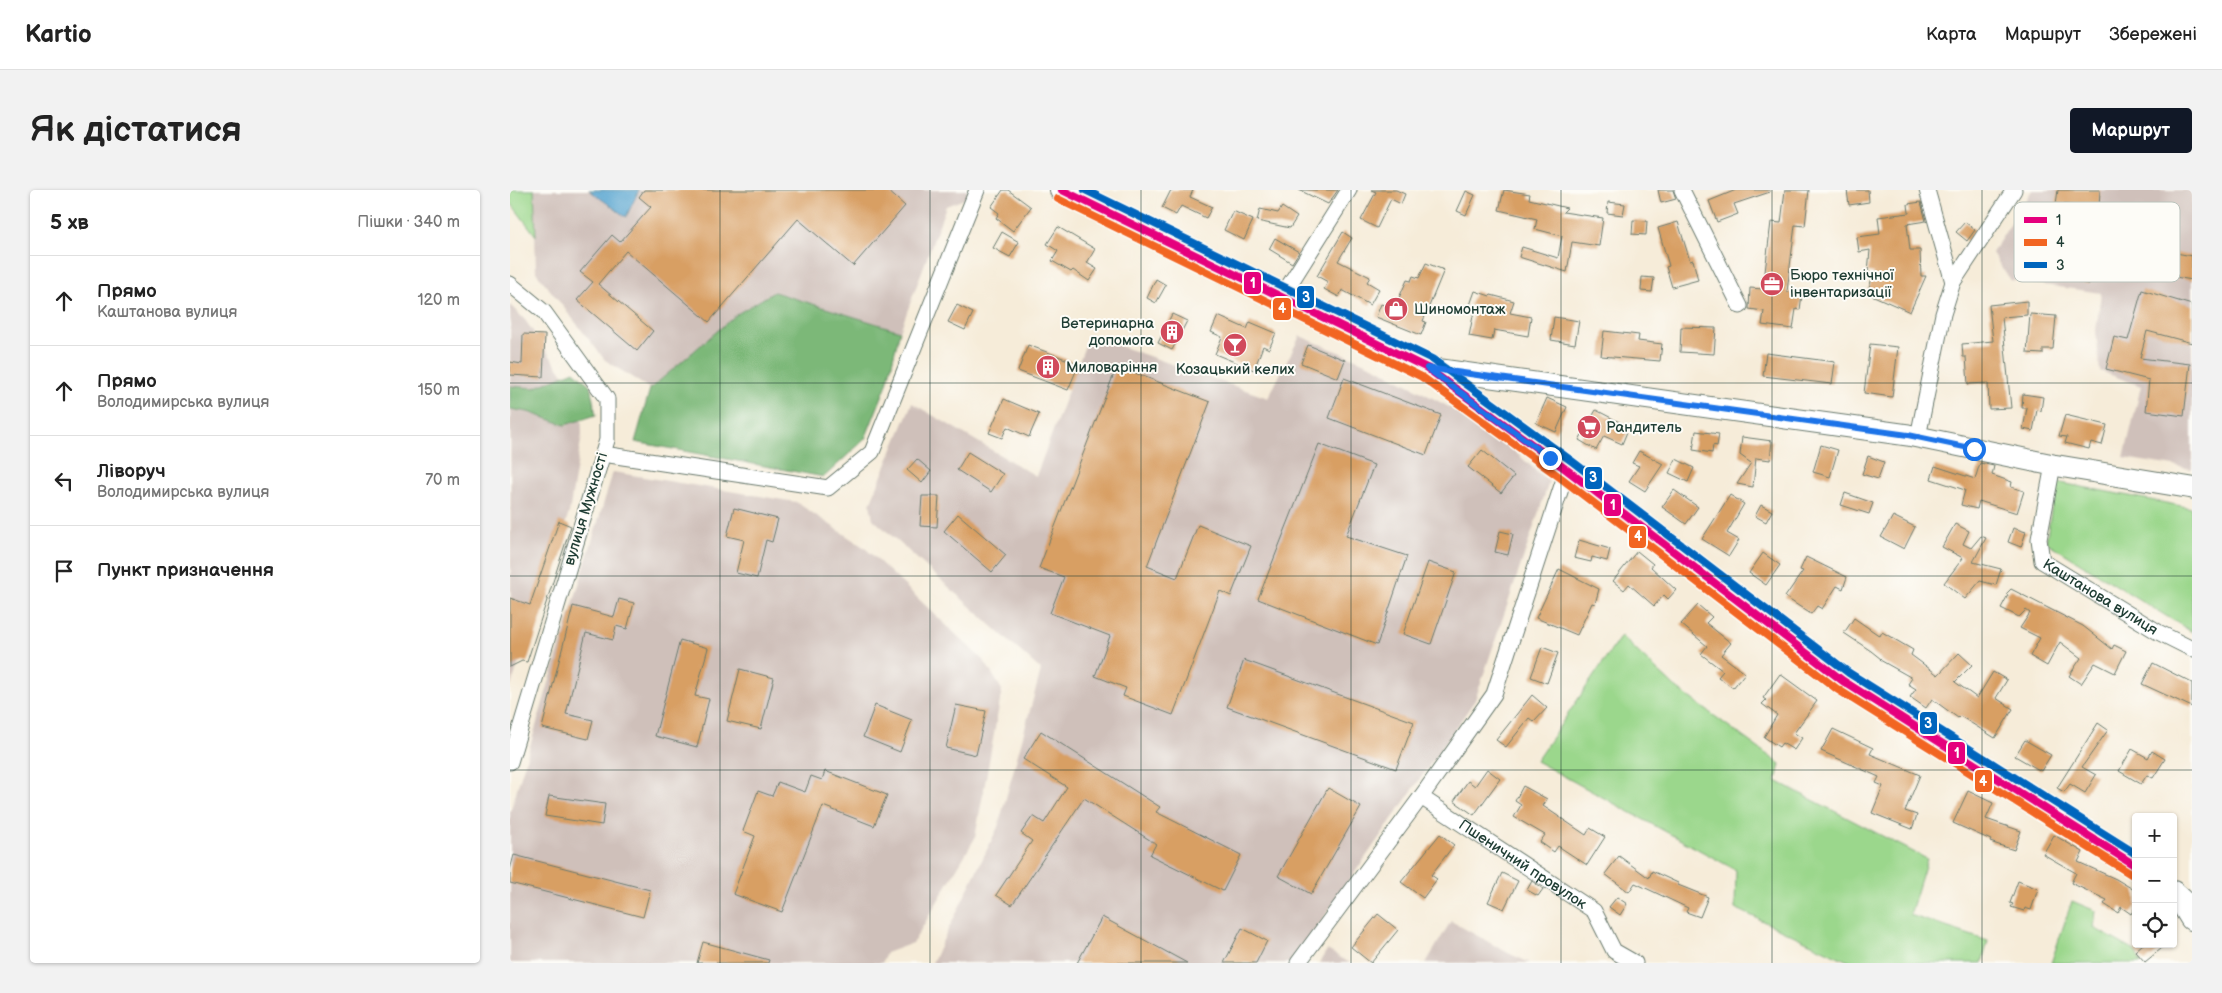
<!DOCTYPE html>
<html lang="uk">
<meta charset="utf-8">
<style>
:root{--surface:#fff;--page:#f2f2f2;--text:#222;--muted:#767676;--line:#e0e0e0;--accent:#111827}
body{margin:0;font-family:"Balsamiq Sans",sans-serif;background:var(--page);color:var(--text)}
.controls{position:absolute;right:15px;bottom:15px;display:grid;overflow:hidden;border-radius:5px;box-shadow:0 1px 4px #0004}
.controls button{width:45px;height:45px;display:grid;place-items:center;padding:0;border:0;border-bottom:1px solid var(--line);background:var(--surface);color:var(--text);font:25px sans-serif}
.stop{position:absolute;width:15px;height:15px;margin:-11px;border:4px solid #1a73e8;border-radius:50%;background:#fff}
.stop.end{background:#1a73e8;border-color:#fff;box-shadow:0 1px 5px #0008}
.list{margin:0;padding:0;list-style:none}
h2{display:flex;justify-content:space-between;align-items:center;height:65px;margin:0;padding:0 20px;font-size:21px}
h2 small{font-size:16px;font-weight:400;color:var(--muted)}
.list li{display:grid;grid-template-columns:32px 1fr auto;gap:15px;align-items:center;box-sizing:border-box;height:90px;padding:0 20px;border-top:1px solid var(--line)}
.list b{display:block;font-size:19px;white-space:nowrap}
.list p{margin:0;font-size:16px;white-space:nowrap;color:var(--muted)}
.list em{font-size:16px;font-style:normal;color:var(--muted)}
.icon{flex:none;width:28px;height:28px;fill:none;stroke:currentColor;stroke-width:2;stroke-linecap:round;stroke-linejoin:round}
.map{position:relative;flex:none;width:1682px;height:773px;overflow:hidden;border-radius:5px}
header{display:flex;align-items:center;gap:30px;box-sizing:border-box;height:70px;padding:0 25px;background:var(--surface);border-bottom:1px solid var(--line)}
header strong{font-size:24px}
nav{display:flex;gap:28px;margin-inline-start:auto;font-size:18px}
.intro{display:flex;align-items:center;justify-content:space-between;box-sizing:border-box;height:120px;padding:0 30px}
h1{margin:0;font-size:35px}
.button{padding:12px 22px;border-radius:5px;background:var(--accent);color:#fff;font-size:18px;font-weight:700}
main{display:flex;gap:30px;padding:0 30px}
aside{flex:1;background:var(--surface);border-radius:5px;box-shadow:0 1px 4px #0004}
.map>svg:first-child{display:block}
.industrial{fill:#cfc0ba}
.green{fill:#9bd78c;stroke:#5d8a60}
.forest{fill:#7cb878;stroke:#4e7a56}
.water{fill:#57a4d0;stroke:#3b7082}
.building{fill:#d89f64}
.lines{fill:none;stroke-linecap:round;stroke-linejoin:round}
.street-casing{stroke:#6a7a6e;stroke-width:17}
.secondary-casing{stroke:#6a7a6e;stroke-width:23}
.primary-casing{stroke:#6a7a6e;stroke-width:26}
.street{stroke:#fff;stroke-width:15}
.secondary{stroke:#fff;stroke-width:21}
.primary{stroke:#fff;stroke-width:24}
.bus-1-casing{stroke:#fdfcf7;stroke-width:11}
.bus-2-casing{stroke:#fdfcf7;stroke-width:11}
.bus-3-casing{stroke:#fdfcf7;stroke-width:11}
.bus-1{stroke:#e5007d;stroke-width:8}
.bus-2{stroke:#f26522;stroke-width:8}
.bus-3{stroke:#0065bd;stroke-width:8}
.route{stroke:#1a73e8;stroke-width:6}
.grid{fill:none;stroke:#1f3d34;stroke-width:1;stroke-opacity:0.55}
.labels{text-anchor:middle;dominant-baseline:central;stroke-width:4;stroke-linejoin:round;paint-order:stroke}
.poi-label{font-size:15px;fill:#1f3d34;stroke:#fdfcf7;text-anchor:start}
.street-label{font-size:15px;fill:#1f3d34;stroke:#fdfcf7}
.key{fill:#fdfcf7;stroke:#bac3bc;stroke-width:1}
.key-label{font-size:14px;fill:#1f3d34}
.line-badge{stroke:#fdfcf7;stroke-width:2}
.badge-label{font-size:14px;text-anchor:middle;font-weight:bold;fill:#fff}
</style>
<header>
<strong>Kartio</strong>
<nav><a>Карта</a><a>Маршрут</a><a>Збережені</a></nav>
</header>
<div class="intro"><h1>Як дістатися</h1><a class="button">Маршрут</a></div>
<main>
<aside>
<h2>5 хв<small>Пішки · 340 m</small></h2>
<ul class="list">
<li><svg class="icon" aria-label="ahead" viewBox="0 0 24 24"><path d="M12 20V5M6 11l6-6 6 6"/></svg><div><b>Прямо</b><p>Каштанова вулиця</p></div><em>120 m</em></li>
<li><svg class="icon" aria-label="ahead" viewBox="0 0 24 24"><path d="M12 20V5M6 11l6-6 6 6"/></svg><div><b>Прямо</b><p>Володимирська вулиця</p></div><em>150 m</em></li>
<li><svg class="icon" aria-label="left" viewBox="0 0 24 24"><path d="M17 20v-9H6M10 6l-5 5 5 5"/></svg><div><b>Ліворуч</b><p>Володимирська вулиця</p></div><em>70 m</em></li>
<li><svg class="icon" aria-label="arrive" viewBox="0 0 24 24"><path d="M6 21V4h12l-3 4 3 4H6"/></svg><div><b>Пункт призначення</b></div></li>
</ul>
</aside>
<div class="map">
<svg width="1682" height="773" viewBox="0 0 1682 773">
<rect width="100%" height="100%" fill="#fdfcf7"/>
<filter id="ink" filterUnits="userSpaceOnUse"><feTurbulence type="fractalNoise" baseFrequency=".02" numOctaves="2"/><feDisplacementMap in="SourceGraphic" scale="10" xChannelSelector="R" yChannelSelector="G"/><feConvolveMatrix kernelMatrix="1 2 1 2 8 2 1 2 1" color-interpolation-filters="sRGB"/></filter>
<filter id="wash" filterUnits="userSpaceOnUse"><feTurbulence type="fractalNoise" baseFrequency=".0096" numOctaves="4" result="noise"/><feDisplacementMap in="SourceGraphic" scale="20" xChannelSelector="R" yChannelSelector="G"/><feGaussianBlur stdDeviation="1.12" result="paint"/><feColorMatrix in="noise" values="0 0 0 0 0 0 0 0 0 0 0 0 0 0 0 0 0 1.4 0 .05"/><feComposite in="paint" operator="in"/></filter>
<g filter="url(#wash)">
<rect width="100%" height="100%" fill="#f6ecd9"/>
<!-- industrial -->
<path class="industrial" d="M24 0H459L457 8 436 16 390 141 264 102 227 124 140 199 95 170 26 82Z
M1522 0H1682V279L1614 268 1631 196 1590 181 1586 141 1591 103 1500 90 1482 63Z
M0 115 15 130 71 210 72 245 59 323 1 496Z
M579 145 758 208 790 146 865 177 978 238 1039 292 965 510 782 773H422L488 637 531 480 363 329 360 314 402 213 526 286Z
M103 282 286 312 355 358 475 472 492 500 465 648 403 753 376 763 372 773H0V622Z
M941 731 1000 764 1020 773H916Z
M817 760 840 773H809Z"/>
<!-- green -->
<path class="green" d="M0 0H24L26 46 0 12Z
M1546 292 1682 318V442L1536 352Z
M1111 446 1165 497 1270 574 1266 591 1417 669 1400 725 1478 751 1472 773H1342L1225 718 1226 680 1026 571Z
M1562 711 1586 721 1584 738 1625 761 1631 773H1541Z"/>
<!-- forest -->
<path class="forest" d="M264 102 390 141 377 194 355 249 314 287 125 252 140 199 227 124Z
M64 181 80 195 86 225 55 235 18 222 0 219V196L24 198Z"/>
<!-- water -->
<path class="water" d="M79 0H129L116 27Z"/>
<g id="blocks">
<!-- building -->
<path class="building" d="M134 0H377L395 16 343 76 288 29 199 132 116 61 88 94 143 141 127 161 67 110 83 92 70 82 102 45 110 52 141 17 129 7Z
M493 0H498L521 17 503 41 486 28 489 23 481 17Z
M661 0H683L680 7 702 17 696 28 671 16 666 25 652 18Z
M789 0H828L818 14Z
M861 0H886L895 4 891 14 881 9 867 38 851 30 866 2Z
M994 0 1020 4 1019 9 1057 18 1053 22 1093 28 1089 56 1062 52 1057 82 1009 67 1012 57 1048 68 1052 46 1025 39 1027 29 989 20Z
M1148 0H1163L1166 9 1151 13Z
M1226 0H1260V2L1224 14 1228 24 1207 32 1199 11Z
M1275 0H1299L1295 36 1285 35 1277 102 1292 104 1290 120 1286 119 1283 139 1252 135 1254 121 1239 119 1240 98 1253 99 1261 32 1271 33Z
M1337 0H1358L1359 12 1339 15Z
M1548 0H1590L1589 18 1546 14Z
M956 1 965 5 956 25 947 21Z
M1098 12 1115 14 1113 25 1097 23Z
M1411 12 1416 31 1397 34 1400 60H1410L1411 86H1416L1400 122 1357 103 1364 83 1358 82 1360 60 1349 62 1347 47 1370 44 1368 27 1399 23 1398 14Z
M772 17 787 27 780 38 747 31 750 19 768 23Z
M723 21 743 30 734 50 714 40Z
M1123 30 1137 31 1136 45 1122 44Z
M1168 32 1180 71 1183 70 1188 90 1162 97 1156 77 1159 76 1148 38Z
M1455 32 1465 40 1457 51 1446 42Z
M548 37 585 59 577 73 587 79 579 91 563 80 561 82 542 71 548 61 537 54Z
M1589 41 1625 49 1623 55 1682 66V90L1582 72Z
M492 42 509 52 500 67 483 58Z
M833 42 842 48 828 71 860 87 857 92 869 99 860 115 832 100 829 107 814 99 818 92 807 86Z
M765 48 789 62 782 73 759 59Z
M1540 67 1583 77 1579 94 1536 84Z
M916 73 934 80 913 131 916 132 911 145 866 127 871 114 884 119 897 90 901 91 903 86 909 88Z
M1132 87 1144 88 1142 102 1131 101Z
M646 89 656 95 646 113 637 108Z
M1632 100 1682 115V153L1637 141 1630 168 1680 174 1674 226 1636 221 1639 190 1596 179 1604 147 1618 150Z
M965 101 980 106 981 105 1004 111 1000 123 1021 127 1018 146 984 140 982 150 959 146 965 116 960 115Z
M1517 111V125L1492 127 1501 218 1479 219 1478 193 1458 194 1456 167H1453L1452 154 1483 151 1479 115Z
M447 115 463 123 455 140 438 132Z
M662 124 677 131 662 160 648 153Z
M1520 124 1546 126 1543 159H1533V164L1517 163Z
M708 126 737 139 740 132 766 143 759 159 753 156 744 180 705 164 712 147 701 142Z
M1044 127 1069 131 1065 154 1041 150Z
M1171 137 1206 138 1204 164 1170 162Z
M1094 141 1129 145 1128 151 1152 154 1150 171 1091 166Z
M13 144 35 145 33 187 0 185V172L12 174Z
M1360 154 1388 157 1382 207 1354 203Z
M518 155 569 174 558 200 508 181Z
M798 155 835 170 828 188 791 173Z
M1256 163 1325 172 1322 194 1253 186Z
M607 176 700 212 637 376 667 388 688 335 741 356 721 406 710 401 663 525 613 506 616 498 585 486 600 446 540 423 554 387 529 378Z
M834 188 931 225 916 265 819 228Z
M1513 204 1533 207 1531 221 1527 220 1523 241 1513 239 1517 218H1512Z
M1037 208 1057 217 1046 242 1026 233Z
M494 209 529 224 519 247 497 237 492 248 479 243Z
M1086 220 1119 237 1112 254 1094 246 1086 260 1069 250Z
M1555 225 1597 235 1592 255 1581 252 1579 259 1555 253 1557 247 1549 246Z
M1186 241 1209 244 1207 256 1203 255 1202 263 1183 260Z
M1232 247 1262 251 1260 270 1246 268 1243 297 1227 294 1241 273 1230 265Z
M809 254 864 275 836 346 897 366 867 455 748 409Z
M1311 255 1328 260 1320 287 1303 282Z
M972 260 1004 286 991 303 958 277Z
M1129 261 1153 274 1135 301 1119 291 1129 276 1122 273Z
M458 262 493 284 481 302 447 280Z
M1358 266 1374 272 1368 289 1352 284Z
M407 269 421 281 412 293 397 280Z
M1166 269 1184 278 1178 292 1159 283Z
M1470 273 1484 276 1482 285 1502 292 1501 297 1514 301 1507 323 1469 311 1467 319 1451 315 1455 300 1421 289 1425 276 1465 289Z
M1164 300 1188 317 1176 334 1152 317Z
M1335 303 1363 313 1359 324 1331 315Z
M1220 305 1234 314 1217 343 1229 350 1219 366 1192 349Z
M412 306H429L427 337 410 336Z
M1251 315 1262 321 1256 332 1245 326Z
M224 318 268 329 262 352 256 350 247 388 226 383 234 350 217 346Z
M448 324 496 365 482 382 434 341Z
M1383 326 1405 337 1394 359 1371 347Z
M49 331 61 336 17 472 12 471 0 477V408L20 415Z
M1445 334 1459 341 1453 354 1461 358 1471 346 1476 348 1463 372 1491 379 1486 395 1470 391 1455 409 1434 393 1453 368 1432 357Z
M1503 338 1516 342 1511 357 1498 352Z
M990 341 1003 344 998 365 985 362Z
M1069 350 1100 359 1097 371 1082 367 1081 372 1064 368Z
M1127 361 1143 374 1141 377 1166 400 1158 409 1154 405 1144 416 1119 394 1114 400 1103 391Z
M1253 363 1270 375 1256 395 1239 383Z
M1296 367 1337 387 1333 399 1327 396 1312 419 1307 416 1301 424 1275 407 1293 381 1290 380Z
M918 372 946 382 921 454 893 444Z
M1049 379 1089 399 1085 414 1082 413 1067 445 1026 428Z
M1501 399 1573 436 1602 459 1604 455 1616 461 1605 483 1585 473 1571 494 1559 486 1571 468 1550 452 1537 476 1520 466 1530 448 1510 438 1520 423 1516 420 1509 427 1491 418 1498 405 1496 404Z
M109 409 124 413 117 439 106 436 103 450 76 443 56 524 83 530 78 549 32 538 63 416 104 427Z
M1188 415 1202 427 1196 433 1221 453 1211 465 1235 483 1223 498 1208 487 1213 481 1191 464 1197 456 1171 434Z
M1344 428 1370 446 1372 442 1403 460 1401 465 1428 485 1449 463 1462 475 1445 492 1467 508 1483 482 1497 490 1486 508 1503 519 1485 548 1450 526 1448 528 1422 509 1416 518 1400 507 1406 499 1398 494 1402 488 1370 470 1371 469 1361 461 1334 443Z
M170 450 198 458 185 506 199 509 187 557 145 546Z
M1032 457 1048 463 1037 493 1021 487Z
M734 470 904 532 886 579 717 517Z
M1643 473 1682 493V517L1632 494Z
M230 479 264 488 251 539 217 531Z
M1270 484 1307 511 1284 543 1292 548 1284 560 1272 553 1269 557 1254 547 1267 525 1252 514 1256 510 1253 508Z
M1022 505 1037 518 1024 532 1019 528 996 557 986 550Z
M365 515 402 530 390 562 353 547Z
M446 515 476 521 466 565 436 558Z
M1588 533 1598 540 1572 577 1586 585 1575 603 1560 594 1554 602 1547 598Z
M1323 539 1363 558 1360 564 1410 585 1395 621 1407 625 1402 639 1362 623 1373 596 1366 593 1369 587 1311 561Z
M531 541 650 617 646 622 731 665 713 701 640 665 646 654 574 608 502 715 486 705 522 651 511 643 523 626 534 633 557 597 513 569Z
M1515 550 1541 565 1531 581 1505 566Z
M1622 559 1638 568 1642 561 1655 569 1643 588 1637 585 1631 594 1609 581Z
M977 579 990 589 964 625 944 611 958 591 965 596Z
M315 581 377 605 364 636 313 616 272 722 223 704 245 646 233 641 248 601 262 606 268 592 295 602 301 586 312 590Z
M1013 596 1037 609 1033 616 1076 645 1080 638 1095 647 1077 675 1048 656 1044 662 1030 652 1035 645 1004 627 1011 615 1005 611Z
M818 598 851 617 801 704 768 686Z
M1458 601 1483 613 1476 629 1511 641 1504 660 1480 652 1481 650 1443 633Z
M39 606 95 614 92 635 35 626Z
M930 644 944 655 921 685 927 689 913 708 891 692Z
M1544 645 1573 662 1568 672 1606 689 1626 701V716L1621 724 1611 717 1608 723 1594 714 1597 710 1561 693 1566 683 1533 664Z
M4 665 140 700 133 727 0 693V680Z
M1109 666 1139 688 1142 681 1168 693V695L1198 707 1190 727 1176 722 1178 718 1125 693 1119 702 1095 684Z
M992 683 1008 691 994 719 978 712Z
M1022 691 1033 699 1028 706 1017 700Z
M1508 691 1528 699 1521 720 1515 718 1514 721 1501 717 1503 714 1500 713Z
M1107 707 1117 714 1110 725 1099 717Z
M868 724 888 740 861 773 841 757Z
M592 727 677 773H567Z
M732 738 757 751 746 773H714Z
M193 752 259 770 258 773H187Z
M1633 754H1657L1635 772 1625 761Z"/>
</g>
</g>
<g filter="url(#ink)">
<use href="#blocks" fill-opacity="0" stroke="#6a7a6e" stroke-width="1"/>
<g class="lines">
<!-- street casing -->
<g class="street-casing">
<g id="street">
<path d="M1172 0 1230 116"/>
<path d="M1417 0 1443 92"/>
<path d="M0 94 34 122 97 209V250L0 572"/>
<path d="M771 108 839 0"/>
<path d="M1408 247 1433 124 1443 92 1504 0"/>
<path d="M93 264 318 298 362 262 467 0"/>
<path id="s1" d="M1543 275 1529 349 1532 371 1648 442 1682 459"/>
<path id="s2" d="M911 607 1084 721 1104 761 1125 773"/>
<path d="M788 773 911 607 984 504 1057 280"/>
</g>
</g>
<!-- secondary casing -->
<g class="secondary-casing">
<path id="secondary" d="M917 178 1398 245 1543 275 1682 298"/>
</g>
<!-- primary casing -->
<g class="primary-casing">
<path id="primary" d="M552 0 917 178 1057 280 1333 491 1626 676
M1663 703 1671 710 1682 728"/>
</g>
<!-- street -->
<use href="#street" class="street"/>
<!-- secondary -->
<use href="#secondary" class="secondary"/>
<!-- primary -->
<use href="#primary" class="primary"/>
<!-- bus-1 casing -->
<g class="bus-1-casing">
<path id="bus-1" d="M552 0 917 178 1057 280 1333 491 1626 676"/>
</g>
<!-- bus-2 casing -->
<g class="bus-2-casing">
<path id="bus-2" d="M548 9 912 187 1051 288 1327 499 1621 684"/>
</g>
<!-- bus-3 casing -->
<g class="bus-3-casing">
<path id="bus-3" d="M575 0 922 169 1063 272 1339 483 1626 664"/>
</g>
<!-- bus-1 -->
<use href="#bus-1" class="bus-1"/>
<!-- bus-2 -->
<use href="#bus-2" class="bus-2"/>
<!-- bus-3 -->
<use href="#bus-3" class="bus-3"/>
</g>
</g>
<g class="lines" filter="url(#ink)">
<!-- route -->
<path class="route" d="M1040 268 917 178 1398 245 1464 259"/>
</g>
<!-- grid -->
<path class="grid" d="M210 0V773M420 0V773M631 0V773M841 0V773M1051 0V773M1262 0V773M1472 0V773M0 193H1682M0 386H1682M0 580H1682"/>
<!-- icons -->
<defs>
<g id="office-disc" transform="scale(1.25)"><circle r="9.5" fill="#d1495b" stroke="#fdfcf7"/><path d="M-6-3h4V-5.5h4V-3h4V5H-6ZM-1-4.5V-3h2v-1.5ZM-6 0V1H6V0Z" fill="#fff"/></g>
<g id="shop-disc" transform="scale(1.25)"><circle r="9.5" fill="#d1495b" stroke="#fdfcf7"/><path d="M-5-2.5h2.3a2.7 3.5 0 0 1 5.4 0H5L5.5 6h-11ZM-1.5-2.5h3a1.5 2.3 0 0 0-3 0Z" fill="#fff"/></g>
<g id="building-disc" transform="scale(1.25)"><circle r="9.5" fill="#d1495b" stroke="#fdfcf7"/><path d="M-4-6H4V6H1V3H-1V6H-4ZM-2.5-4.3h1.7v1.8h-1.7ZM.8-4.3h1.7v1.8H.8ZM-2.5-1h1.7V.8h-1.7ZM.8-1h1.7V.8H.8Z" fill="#fff"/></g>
<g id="bar-disc" transform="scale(1.25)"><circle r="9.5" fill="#d1495b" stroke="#fdfcf7"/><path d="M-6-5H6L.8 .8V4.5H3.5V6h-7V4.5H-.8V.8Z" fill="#fff"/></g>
<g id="supermarket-disc" transform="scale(1.25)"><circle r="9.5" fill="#d1495b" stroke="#fdfcf7"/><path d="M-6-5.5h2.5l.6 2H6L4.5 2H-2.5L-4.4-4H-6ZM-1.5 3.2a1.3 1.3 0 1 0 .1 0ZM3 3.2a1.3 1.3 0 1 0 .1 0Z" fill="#fff"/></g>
</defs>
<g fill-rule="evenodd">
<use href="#office-disc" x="1262" y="94"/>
<use href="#shop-disc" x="886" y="119"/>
<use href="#building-disc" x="662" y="142"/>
<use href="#bar-disc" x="725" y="155"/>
<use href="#building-disc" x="538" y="177"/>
<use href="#supermarket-disc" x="1079" y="237"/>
</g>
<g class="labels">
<!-- poi labels -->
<g class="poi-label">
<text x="1280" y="85">Бюро технічної<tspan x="1280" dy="17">інвентаризації</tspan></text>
<text x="904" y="119">Шиномонтаж</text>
<text x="644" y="133" text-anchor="end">Ветеринарна<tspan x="644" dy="17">допомога</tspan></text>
<text x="556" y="177">Миловаріння</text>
<text x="725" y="179" text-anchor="middle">Козацький келих</text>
<text x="1096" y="237">Рандитель</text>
</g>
<!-- street labels -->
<g class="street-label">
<text transform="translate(76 319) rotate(-73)">вулиця Мужності</text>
<text stroke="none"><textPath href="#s1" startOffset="166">Каштанова вулиця</textPath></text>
<text stroke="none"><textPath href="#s2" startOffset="122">Пшеничний провулок</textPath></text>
</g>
</g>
<!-- legend -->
<rect x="1504" y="12" width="166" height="80" rx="8" class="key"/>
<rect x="1514" y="27" width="23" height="6" fill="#e5007d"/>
<rect x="1514" y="49" width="23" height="7" fill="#f26522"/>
<rect x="1514" y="72" width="23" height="6" fill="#0065bd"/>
<g class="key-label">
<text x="1546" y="35">1</text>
<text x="1546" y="57">4</text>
<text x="1546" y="80">3</text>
</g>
<g class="line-badge">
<rect x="733" y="81" width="19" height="24" rx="5" fill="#e5007d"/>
<rect x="786" y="95" width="19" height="24" rx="5" fill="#0065bd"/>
<rect x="762" y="107" width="20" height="24" rx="5" fill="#f26522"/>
<rect x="1074" y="276" width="19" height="24" rx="5" fill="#0065bd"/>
<rect x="1093" y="303" width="19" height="24" rx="5" fill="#e5007d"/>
<rect x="1118" y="335" width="19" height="24" rx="5" fill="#f26522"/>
<rect x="1409" y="521" width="19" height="24" rx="5" fill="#0065bd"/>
<rect x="1437" y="551" width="19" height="24" rx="5" fill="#e5007d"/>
<rect x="1464" y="579" width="19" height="24" rx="5" fill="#f26522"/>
</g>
<g class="badge-label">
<text x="743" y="98">1</text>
<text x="796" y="112">3</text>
<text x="772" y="123">4</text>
<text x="1083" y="292">3</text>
<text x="1103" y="320">1</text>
<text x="1128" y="351">4</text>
<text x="1418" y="538">3</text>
<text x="1447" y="568">1</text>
<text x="1473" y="596">4</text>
</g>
</svg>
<div class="controls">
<button>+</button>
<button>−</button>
<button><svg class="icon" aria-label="locate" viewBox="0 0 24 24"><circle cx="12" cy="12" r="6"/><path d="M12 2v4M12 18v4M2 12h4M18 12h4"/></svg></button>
</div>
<div class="stop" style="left:1464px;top:259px"></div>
<div class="stop end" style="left:1040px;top:268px"></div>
</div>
</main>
